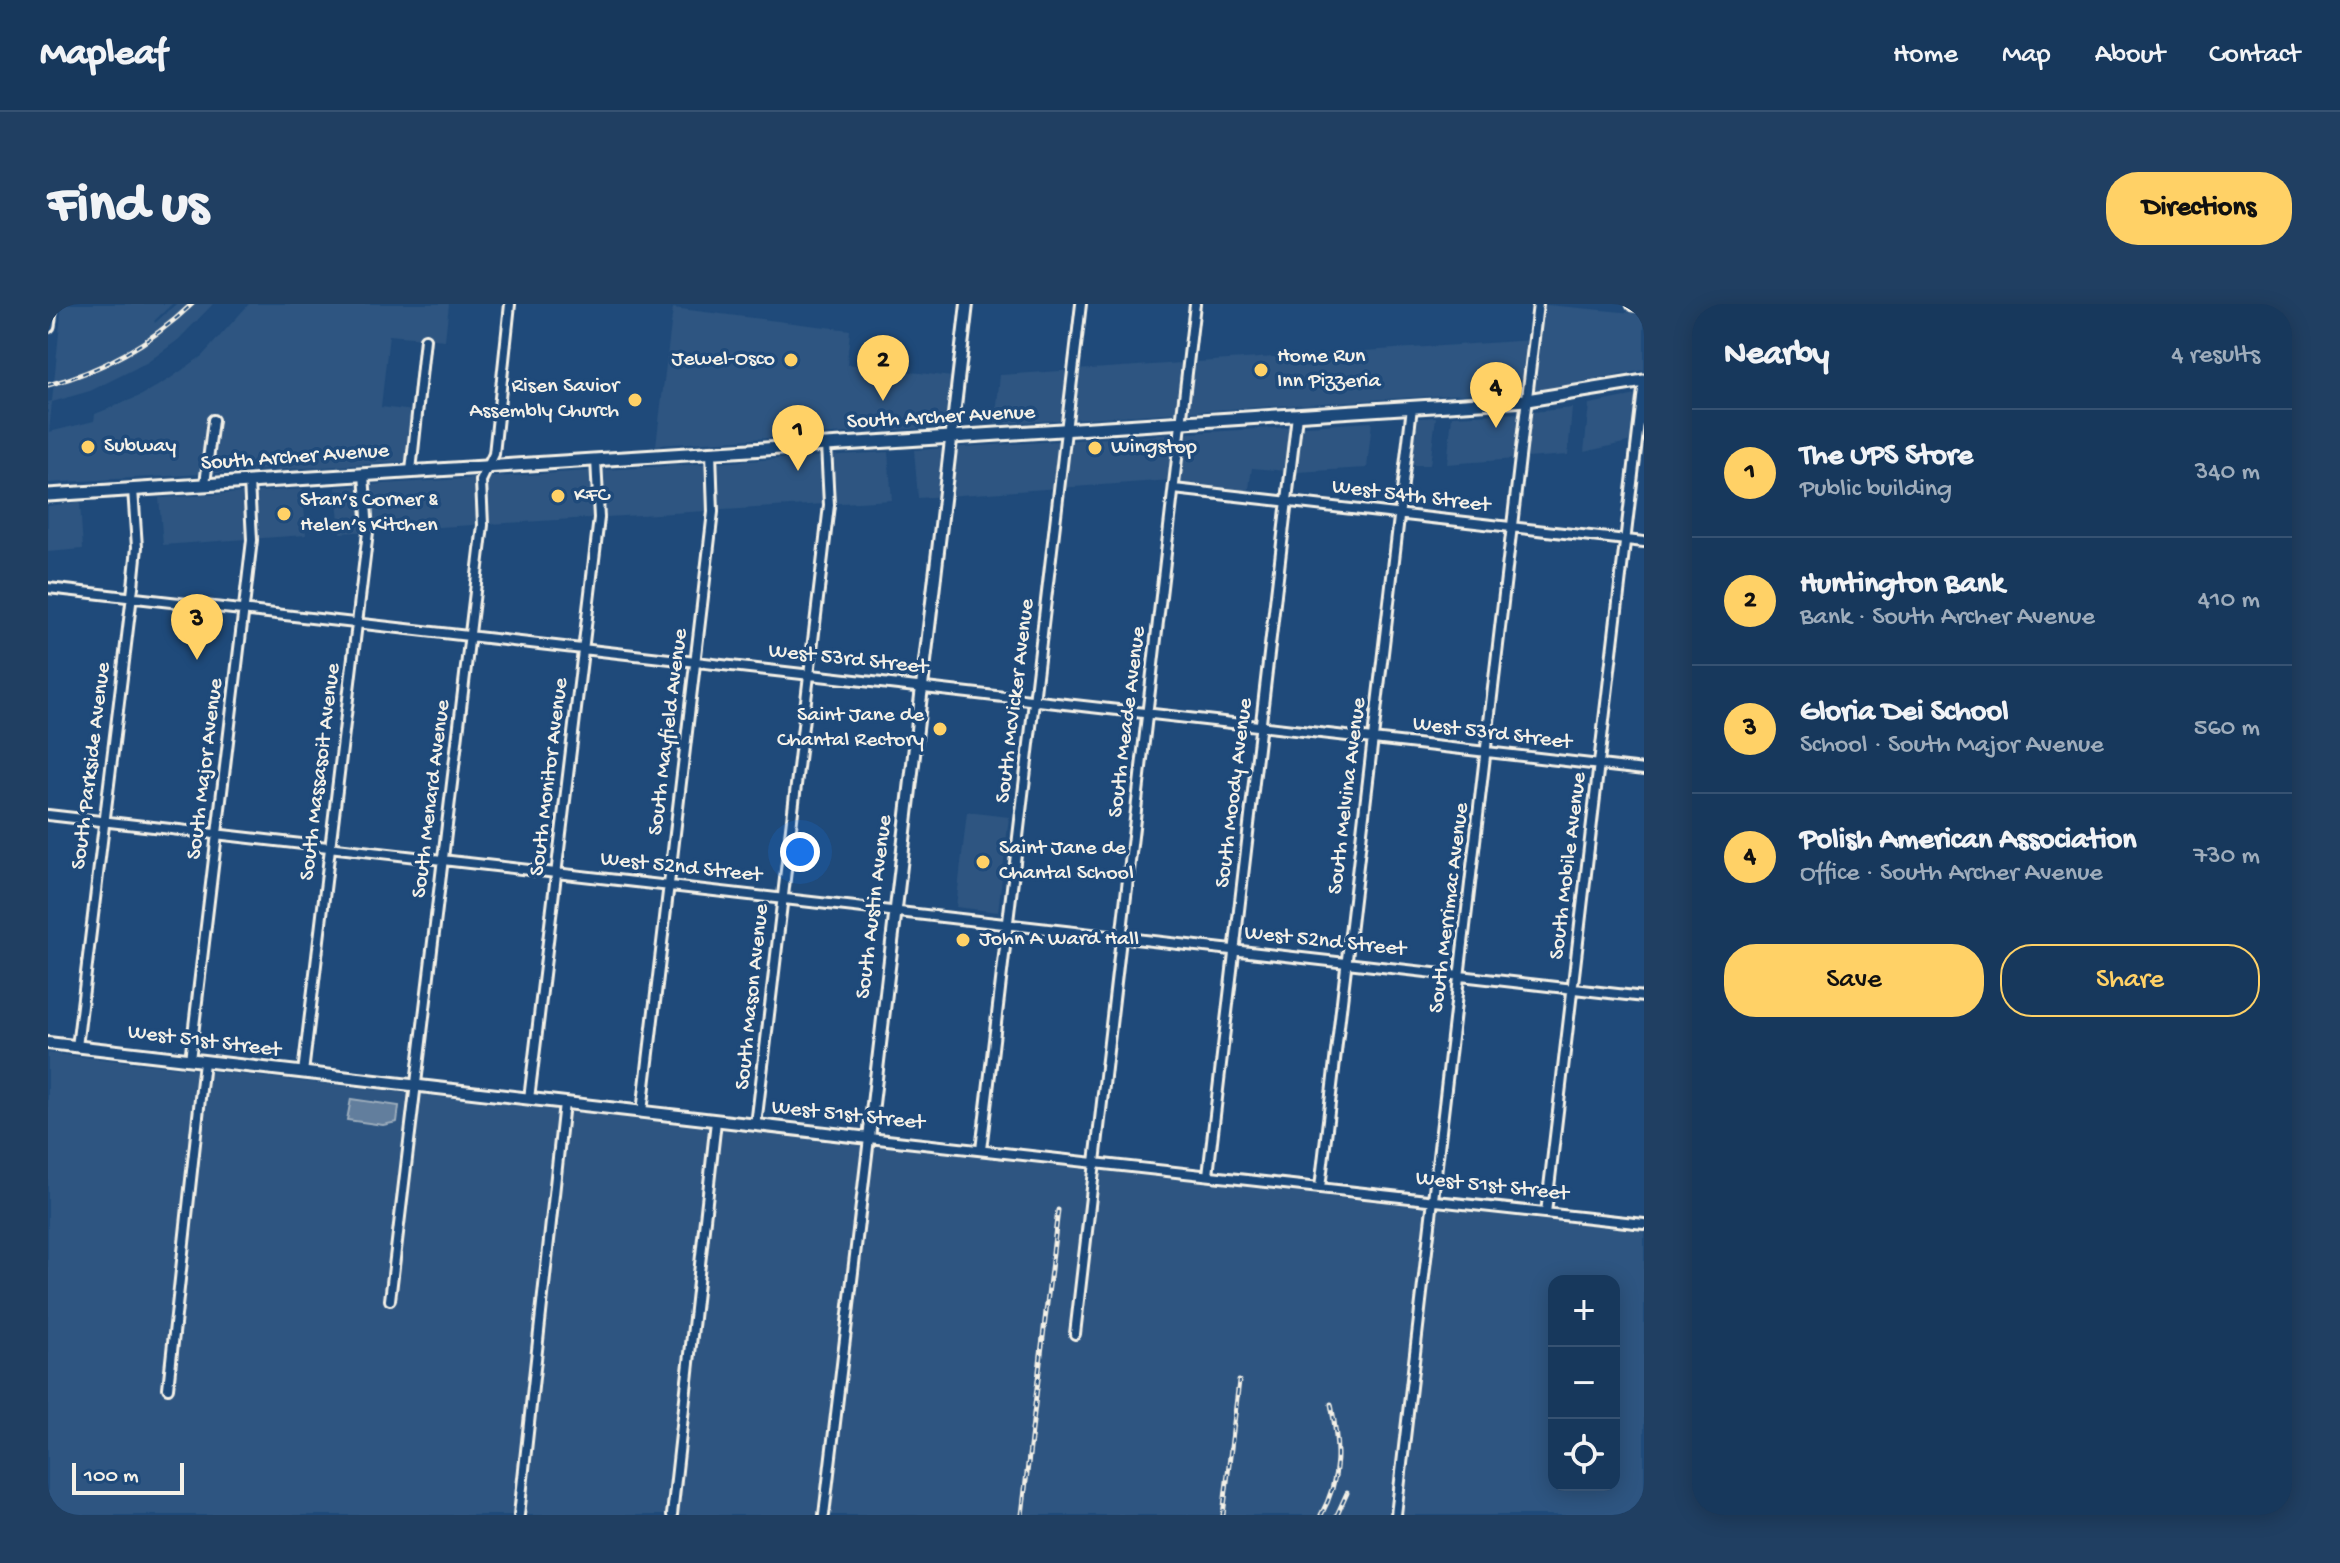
<!DOCTYPE html>
<meta charset="utf-8">
<style>
:root{--surface:#17385c;--page:#203f62;--text:#f1f3f6;--muted:#9eacbb;--line:#365272;--accent:#ffd166}
body{margin:0;font-family:"Gochi Hand",sans-serif;background:var(--page);color:var(--text)}
.controls{position:absolute;right:24px;bottom:24px;display:grid;overflow:hidden;border-radius:16px;box-shadow:0 4px 20px #0003}
.controls button{width:72px;height:72px;display:grid;place-items:center;padding:0;border:0;border-bottom:2px solid var(--line);background:var(--surface);color:var(--text);font:40px sans-serif}
.scale{position:absolute;left:24px;bottom:20px;width:112px;box-sizing:border-box;padding-left:8px;border:4px solid #f4f1e8;border-top:0;font-size:22px;line-height:28px;white-space:nowrap;color:#f4f1e8;-webkit-text-stroke:6px #1f4a7a;paint-order:stroke}
.you{position:absolute;left:752px;top:548px;width:28px;height:28px;margin:-20px;border:6px solid #fff;border-radius:50%;background:#1a73e8;box-shadow:0 0 0 12px #1a73e833}
.badge{display:grid;place-items:center;width:52px;height:52px;border-radius:50%;background:var(--accent);color:#111;font-size:26px;font-weight:700}
.pin{position:absolute;translate:-50% -66px;filter:drop-shadow(0 2px 4px #0008)}
.pin::after{content:'';position:absolute;top:42px;width:28px;height:24px;background:inherit;clip-path:polygon(0 0,100% 0,50% 100%)}
.list{margin:0;padding:0;list-style:none}
h2{display:flex;justify-content:space-between;align-items:center;height:104px;margin:0;padding:0 32px;font-size:34px}
h2 small{font-size:26px;font-weight:400;color:var(--muted)}
.list li{display:grid;grid-template-columns:52px 1fr auto;gap:24px;align-items:center;box-sizing:border-box;height:128px;padding:0 32px;border-top:2px solid var(--line)}
.list b{display:block;font-size:30px;white-space:nowrap}
.list p{margin:0;font-size:26px;white-space:nowrap;color:var(--muted)}
.list em{font-size:26px;font-style:normal;color:var(--muted)}
.actions{display:flex;gap:16px;padding:24px 32px}
.actions a{flex:1;padding:18px 0;border:2px solid var(--accent);border-radius:32px;text-align:center;font-size:28px;color:var(--accent)}
.actions .main{background:var(--accent);color:#111}
.icon{flex:none;width:44px;height:44px;fill:none;stroke:currentColor;stroke-width:2;stroke-linecap:round;stroke-linejoin:round}
.map{position:relative;flex:none;width:1596px;height:1211px;overflow:hidden;border-radius:32px}
header{display:flex;align-items:center;gap:48px;box-sizing:border-box;height:112px;padding:0 40px;background:var(--surface);border-bottom:2px solid var(--line)}
header strong{font-size:38px}
nav{display:flex;gap:44px;margin-inline-start:auto;font-size:28px}
.intro{display:flex;align-items:center;justify-content:space-between;box-sizing:border-box;height:192px;padding:0 48px}
h1{margin:0;font-size:56px}
.button{padding:20px 36px;border-radius:32px;background:var(--accent);color:#111;font-size:28px;font-weight:700}
main{display:flex;gap:48px;padding:0 48px}
aside{flex:1;background:var(--surface);border-radius:32px;box-shadow:0 4px 20px #0003}
.map>svg:first-child{display:block}
.built{fill:#2d5581;fill-rule:evenodd}
.water{fill:#627e9d;stroke:#9cacbb;stroke-width:2}
.lines{fill:none;stroke-linecap:round;stroke-linejoin:round}
.minor-casing{stroke:#f4f1e8;stroke-width:14}
.tertiary-casing{stroke:#f4f1e8;stroke-width:16}
.secondary-casing{stroke:#f4f1e8;stroke-width:17}
.minor{stroke:#1f4a7a;stroke-width:8}
.tertiary{stroke:#1f4a7a;stroke-width:10}
.secondary{stroke:#1f4a7a;stroke-width:11}
.rail-casing{stroke:#f4f1e8;stroke-width:5}
.rail{stroke:#1f4a7a;stroke-width:2;stroke-dasharray:6;stroke-linecap:butt}
.poi-dot{fill:#ffd166;stroke:#1f4a7a;stroke-width:3}
.labels{text-anchor:middle;dominant-baseline:central;stroke-width:7;stroke-linejoin:round;paint-order:stroke}
.poi-label{font-size:22px;fill:#f4f1e8;stroke:#1f4a7a;text-anchor:start}
.street-label{font-size:22px;fill:#f4f1e8;stroke:#1f4a7a}
</style>
<header>
<strong>Mapleaf</strong>
<nav><a>Home</a><a>Map</a><a>About</a><a>Contact</a></nav>
</header>
<div class="intro"><h1>Find us</h1><a class="button">Directions</a></div>
<main>
<div class="map">
<svg width="1596" height="1211" viewBox="0 0 1596 1211">
<rect width="100%" height="100%" fill="#1f4a7a"/>
<filter id="ink" filterUnits="userSpaceOnUse"><feTurbulence type="fractalNoise" baseFrequency=".0125" numOctaves="2"/><feDisplacementMap in="SourceGraphic" scale="16" xChannelSelector="R" yChannelSelector="G"/><feConvolveMatrix kernelMatrix="1 2 1 2 8 2 1 2 1" color-interpolation-filters="sRGB"/></filter>
<g filter="url(#ink)">
<!-- built -->
<path class="built" d="M14 0H124L106 17 107 19 128 0H165L130 36 100 58 42 87 4 98 1 128 46 117 47 110 92 92 120 76 154 52 201 0H401L397 36 341 31 333 103 366 107 359 158 0 179V98L4 97Z
M1489 0 1596 10V66L1496 85 947 120 952 71 1485 36Z
M625 4 802 26 799 60 904 73 896 123 608 141Z
M1589 91 1584 137 1536 148 1541 100Z
M1524 104 1520 151 1479 154 1484 108Z
M1474 109 1468 155 1399 160 1404 112Z
M1388 113 1382 161H1363L1369 114Z
M1324 118 1319 164 1249 168 1204 164 1200 191 1124 182V176L870 194 866 146Z
M840 148 844 196 292 229 288 183Z
M255 185 258 231 115 241 111 194Z
M32 198 35 245 0 248V202Z
M919 508 961 513 950 608 908 603Z
M0 749 1596 927V1211H0ZM1506 977H1566V1181H1506Z"/>
<!-- water -->
<path class="water" d="M303 795 351 802 349 818 335 821 299 816Z"/>
<g class="lines">
<!-- minor casing -->
<g class="minor-casing">
<path id="minor" d="M363 167 377 35
M157 180 165 116
M1126 185 1596 238
M0 284 1596 466
M0 511 1596 693
M29 743 85 283 89 243 85 185
M142 756 204 236 201 177
M255 769 320 228 316 170
M481 795 551 214 548 155
M594 808 665 208 663 147
M708 821 781 201 778 141
M933 846 1033 0
M1160 871 1249 111
M1272 884 1364 103
M1498 909 1596 77
M342 996 435 221 433 177 446 150 462 0
M1027 1030 1147 0
M120 1084 156 758
M471 1211 516 799
M624 1211 668 817
M776 1211 821 834 1596 920
M1348 1211 1490 0"/>
</g>
<!-- tertiary casing -->
<g class="tertiary-casing">
<path id="tertiary" d="M0 739 821 834 919 0"/>
</g>
<!-- secondary casing -->
<g class="secondary-casing">
<path id="secondary" d="M1585 0 1596 1
M0 22 3 0
M0 191 1479 96 1596 77"/>
</g>
<!-- minor -->
<use href="#minor" class="minor"/>
<!-- tertiary -->
<use href="#tertiary" class="tertiary"/>
<!-- secondary -->
<use href="#secondary" class="secondary"/>
<!-- rail casing -->
<g class="rail-casing">
<path id="rail" d="M0 81C54 67 103 39 144 0
M974 1211 1010 906
M1175 1211 1191 1077
M1273 1211C1294 1173 1291 1140 1283 1100
M1289 1211 1299 1189"/>
</g>
<!-- rail -->
<use href="#rail" class="rail"/>
</g>
</g>
<!-- markers -->
<g class="poi-dot">
<circle cx="743" cy="56" r="8"/>
<circle cx="1213" cy="66" r="8"/>
<circle cx="587" cy="96" r="8"/>
<circle cx="40" cy="143" r="8"/>
<circle cx="1047" cy="144" r="8"/>
<circle cx="510" cy="192" r="8"/>
<circle cx="236" cy="210" r="8"/>
<circle cx="892" cy="425" r="8"/>
<circle cx="935" cy="558" r="8"/>
<circle cx="915" cy="636" r="8"/>
</g>
<g class="labels">
<!-- poi labels -->
<g class="poi-label">
<text x="1229" y="53">Home Run<tspan x="1229" dy="25">Inn Pizzeria</tspan></text>
<text x="727" y="56" text-anchor="end">Jewel-Osco</text>
<text x="571" y="83" text-anchor="end">Risen Savior<tspan x="571" dy="25">Assembly Church</tspan></text>
<text x="56" y="143">Subway</text>
<text x="1063" y="144">Wingstop</text>
<text x="526" y="192">KFC</text>
<text x="252" y="197">Stan’s Corner &amp;<tspan x="252" dy="25">Helen’s Kitchen</tspan></text>
<text x="876" y="412" text-anchor="end">Saint Jane de<tspan x="876" dy="25">Chantal Rectory</tspan></text>
<text x="951" y="545">Saint Jane de<tspan x="951" dy="25">Chantal School</tspan></text>
<text x="931" y="636">John A Ward Hall</text>
</g>
<!-- street labels -->
<g class="street-label">
<text transform="translate(893 114) rotate(-3)">South Archer Avenue</text>
<text transform="translate(247 154) rotate(-4)">South Archer Avenue</text>
<text transform="translate(1363 193) rotate(7)">West 54th Street</text>
<text transform="translate(800 356) rotate(6)">West 53rd Street</text>
<text transform="translate(968 397) rotate(-83)">South McVicker Avenue</text>
<text transform="translate(1080 418) rotate(-83)">South Meade Avenue</text>
<text transform="translate(621 428) rotate(-83)">South Mayfield Avenue</text>
<text transform="translate(1444 430) rotate(7)">West 53rd Street</text>
<text transform="translate(44 462) rotate(-83)">South Parkside Avenue</text>
<text transform="translate(158 465) rotate(-83)">South Major Avenue</text>
<text transform="translate(273 468) rotate(-83)">South Massasoit Avenue</text>
<text transform="translate(502 473) rotate(-83)">South Monitor Avenue</text>
<text transform="translate(1187 489) rotate(-83)">South Moody Avenue</text>
<text transform="translate(1300 492) rotate(-83)">South Melvina Avenue</text>
<text transform="translate(384 495) rotate(-83)">South Menard Avenue</text>
<text transform="translate(1521 562) rotate(-83)">South Mobile Avenue</text>
<text transform="translate(633 564) rotate(6)">West 52nd Street</text>
<text transform="translate(827 603) rotate(-83)">South Austin Avenue</text>
<text transform="translate(1402 604) rotate(-83)">South Merrimac Avenue</text>
<text transform="translate(1277 638) rotate(6)">West 52nd Street</text>
<text transform="translate(705 693) rotate(-84)">South Mason Avenue</text>
<text transform="translate(156 738) rotate(7)">West 51st Street</text>
<text transform="translate(800 812) rotate(6)">West 51st Street</text>
<text transform="translate(1444 883) rotate(6)">West 51st Street</text>
</g>
</g>
</svg>
<div class="controls">
<button>+</button>
<button>−</button>
<button><svg class="icon" aria-label="locate" viewBox="0 0 24 24"><circle cx="12" cy="12" r="6"/><path d="M12 2v4M12 18v4M2 12h4M18 12h4"/></svg></button>
</div>
<div class="scale">100 m</div>
<div class="you"></div>
<div class="pin badge" style="left:750px;top:167px">1</div>
<div class="pin badge" style="left:835px;top:97px">2</div>
<div class="pin badge" style="left:149px;top:356px">3</div>
<div class="pin badge" style="left:1448px;top:124px">4</div>
</div>
<aside>
<h2>Nearby<small>4 results</small></h2>
<ul class="list">
<li><span class="badge">1</span><div><b>The UPS Store</b><p>Public building</p></div><em>340 m</em></li>
<li><span class="badge">2</span><div><b>Huntington Bank</b><p>Bank · South Archer Avenue</p></div><em>410 m</em></li>
<li><span class="badge">3</span><div><b>Gloria Dei School</b><p>School · South Major Avenue</p></div><em>560 m</em></li>
<li><span class="badge">4</span><div><b>Polish American Association</b><p>Office · South Archer Avenue</p></div><em>730 m</em></li>
</ul>
<div class="actions"><a class="main">Save</a><a>Share</a></div>
</aside>
</main>
